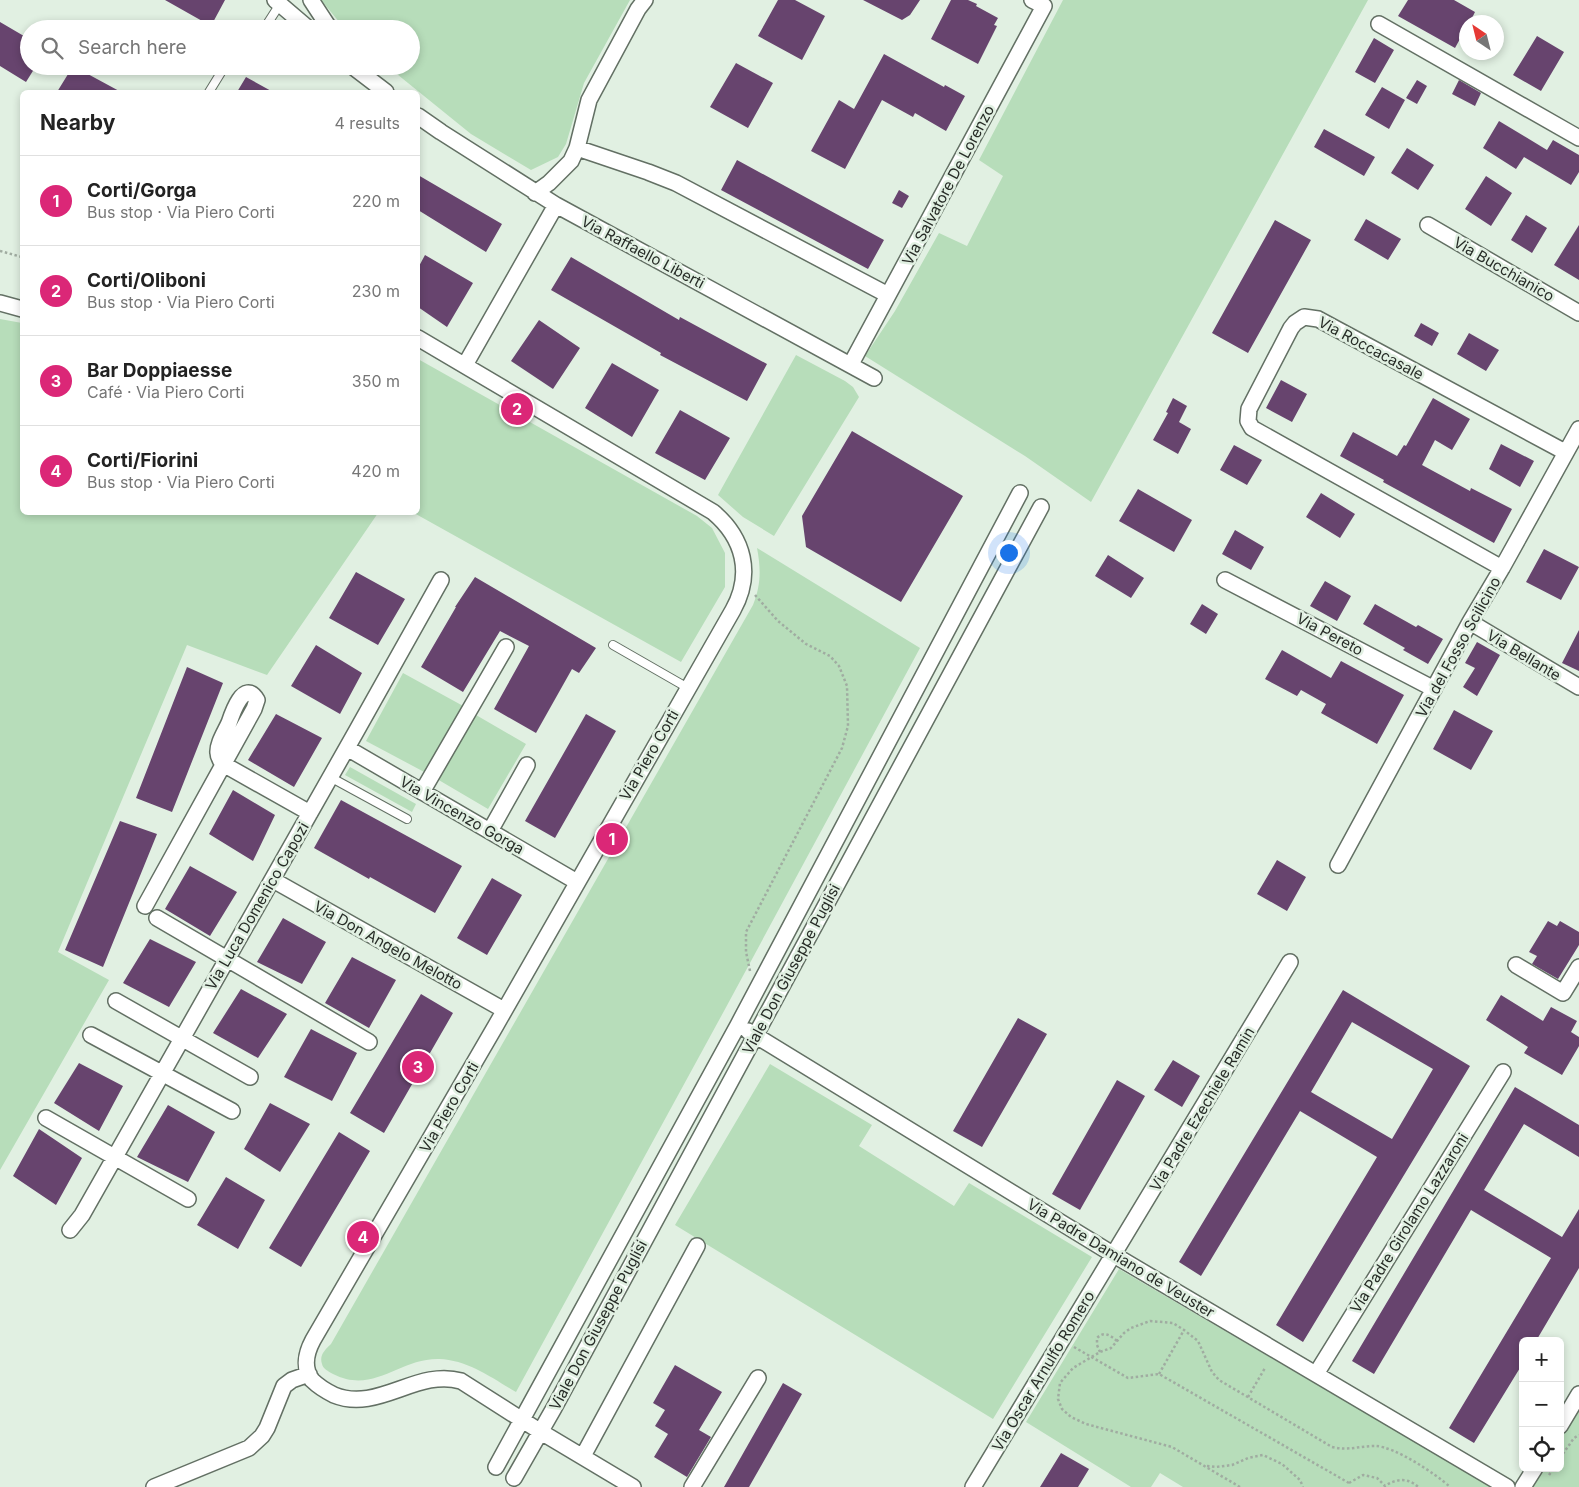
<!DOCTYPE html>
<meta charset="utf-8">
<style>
:root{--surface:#fff;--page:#f6f6f6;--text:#222;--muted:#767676;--line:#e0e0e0;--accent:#db2777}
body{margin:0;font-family:Inter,sans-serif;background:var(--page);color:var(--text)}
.controls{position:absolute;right:15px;bottom:15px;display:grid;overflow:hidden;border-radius:8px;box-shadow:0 2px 8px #0003}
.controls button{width:45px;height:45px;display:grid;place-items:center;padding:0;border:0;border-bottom:1px solid var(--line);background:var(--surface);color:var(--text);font:25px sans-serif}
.compass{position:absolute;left:1459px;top:15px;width:45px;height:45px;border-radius:50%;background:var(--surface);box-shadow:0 2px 8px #0003;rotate:325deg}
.you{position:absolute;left:1008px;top:552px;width:18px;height:18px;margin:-12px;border:4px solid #fff;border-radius:50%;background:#1a73e8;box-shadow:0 0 0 8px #1a73e833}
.badge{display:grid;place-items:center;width:32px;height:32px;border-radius:50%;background:var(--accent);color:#fff;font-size:16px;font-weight:700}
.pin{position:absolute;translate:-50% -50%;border:2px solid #fff;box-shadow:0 1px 5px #0006}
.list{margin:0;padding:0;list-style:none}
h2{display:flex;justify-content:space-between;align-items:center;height:65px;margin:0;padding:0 20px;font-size:21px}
h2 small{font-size:16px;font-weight:400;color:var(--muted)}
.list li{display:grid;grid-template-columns:32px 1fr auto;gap:15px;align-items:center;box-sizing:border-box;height:90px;padding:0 20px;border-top:1px solid var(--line)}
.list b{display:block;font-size:19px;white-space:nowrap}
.list p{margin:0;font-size:16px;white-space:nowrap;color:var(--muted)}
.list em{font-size:16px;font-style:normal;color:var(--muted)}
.icon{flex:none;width:28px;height:28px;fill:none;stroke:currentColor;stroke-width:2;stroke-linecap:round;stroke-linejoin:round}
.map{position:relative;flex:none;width:1579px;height:1487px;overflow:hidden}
.search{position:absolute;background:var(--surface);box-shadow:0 2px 8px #0003;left:20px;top:20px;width:400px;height:55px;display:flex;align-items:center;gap:12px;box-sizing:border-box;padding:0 18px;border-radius:28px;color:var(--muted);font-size:19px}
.panel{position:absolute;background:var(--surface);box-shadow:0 2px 8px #0003;left:20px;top:90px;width:400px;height:425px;border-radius:8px}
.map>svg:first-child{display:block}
.green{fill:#b7ddba}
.building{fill:#67446e;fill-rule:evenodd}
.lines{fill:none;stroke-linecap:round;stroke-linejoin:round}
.lane-casing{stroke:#637064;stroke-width:10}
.street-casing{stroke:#637064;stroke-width:18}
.path{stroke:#a0aca1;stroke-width:2.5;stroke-dasharray:2.5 2.5;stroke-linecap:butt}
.lane{stroke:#fff;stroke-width:8}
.street{stroke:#fff;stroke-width:15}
.labels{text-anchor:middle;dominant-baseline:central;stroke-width:5;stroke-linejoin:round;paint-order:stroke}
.street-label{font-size:15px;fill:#272c27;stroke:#e1f0e2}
</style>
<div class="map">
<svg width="1579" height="1487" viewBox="0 0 1579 1487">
<rect width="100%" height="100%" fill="#e1f0e2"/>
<!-- green -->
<path class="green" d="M321 0H630L584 83 566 144 558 157 531 170 471 134 387 66H411V29H345Z
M1063 0H1368L1091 502 1025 456 865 356 895 311 939 233 967 246 1003 176 979 160Z
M0 319 22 323V512L378 513 267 675 187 645 58 952 109 980 0 1170Z
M796 355 845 381 853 387 859 397 774 536 743 517 718 495Z
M418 359 697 516 712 528 725 553V587L681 662 414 513 418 512Z
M757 548 920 648 724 1011 516 1392C492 1378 468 1360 439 1359 399 1358 374 1395 333 1374 328 1371 323 1369 322 1364 319 1355 325 1350 331 1344L753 605C761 585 761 569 757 548Z
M403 673 465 707 428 774 366 741Z
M476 715 526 744 488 809 437 779Z
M350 767 416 804 412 812 345 775Z
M770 1064 872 1125 859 1146 954 1206 969 1183 1092 1257 993 1419 675 1225Z
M1119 1269 1492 1487H1183L1160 1473 1151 1487H1131L1026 1422Z
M1579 1407V1487H1530L1542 1468H1560V1438Z"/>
<!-- building -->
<path class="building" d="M165 0H225L211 26Z
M778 0H795L825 16 802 60 758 36Z
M863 0H920L910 15 902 20Z
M951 0H968L977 4 976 6 998 18 994 25 997 26 978 64 931 39Z
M1408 0H1454L1475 12 1470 22H1466V28L1455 48 1398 16Z
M0 22 29 39V66H36L26 82 0 66Z
M1537 36 1564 52 1541 91 1513 75Z
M1374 38 1394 50 1375 83 1355 72Z
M884 54 944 87 945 85 965 96 946 131 915 113 913 117 882 100 845 169 811 151 839 100 854 109Z
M736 63 773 83 748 128 710 107Z
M73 66 121 92H57Z
M246 77 273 92H237Z
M1417 80 1427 86 1417 104 1406 98Z
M1459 80 1481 93 1475 106 1452 94Z
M1382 87 1405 100 1389 129 1365 115Z
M1499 121 1547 150 1553 140 1579 155V172L1571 185 1524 157 1516 169 1483 148Z
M1324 129 1375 157 1364 176 1314 147Z
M1407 148 1434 165 1418 190 1391 173Z
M737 160 884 240 868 269 721 190Z
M418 175 502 224 486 252 418 210Z
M1486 176 1512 193 1491 226 1465 209Z
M899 190 909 196 902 208 892 203Z
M1526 215 1547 228 1532 253 1511 240Z
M1366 219 1401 239 1388 260 1354 240Z
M1275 220 1311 240 1248 353 1212 333Z
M1579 225V280L1554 265Z
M425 255 473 283 447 327 418 307V268Z
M571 257 679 320 680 317 767 364 747 401 660 355 661 353 551 290Z
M539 320 580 348 553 389 511 361Z
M1421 323 1439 333 1432 346 1414 336Z
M1469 333 1499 350 1486 371 1457 354Z
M612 363 659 390 632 437 585 408Z
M1281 380 1307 394 1292 422 1266 408Z
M1173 398 1187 406 1179 422 1191 429 1178 454 1153 440 1168 413 1166 412Z
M1433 398 1470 419 1452 450 1435 440 1422 465 1470 491 1471 488 1512 509 1494 543 1405 494 1383 482 1384 480 1340 456 1353 432 1397 456 1404 445 1406 446Z
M680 410 730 438 705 480 655 453Z
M852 431 963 496 901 602 806 547 802 516Z
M1501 444 1534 461 1520 487 1489 469Z
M1234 445 1262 460 1247 485 1220 470Z
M1138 489 1192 520 1174 552 1119 521Z
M1321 493 1355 514 1340 538 1306 517Z
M1235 530 1264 547 1251 570 1222 554Z
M1544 549 1579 567 1561 600 1526 582Z
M1108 555 1144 578 1131 598 1095 576Z
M356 572 405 599 378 645 329 618Z
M475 577 596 648 579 673 572 669 536 733 494 709 529 646 500 631 463 692 421 667 456 607H455Z
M1325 581 1351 596 1337 621 1310 606Z
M1202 604 1218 614 1206 634 1190 624Z
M1375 604 1416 627 1418 625 1443 639 1428 664 1403 650 1405 648 1363 624Z
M1579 630V671L1562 663Z
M1477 642 1500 655 1477 696 1463 687 1475 668 1465 663Z
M316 645 362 673 340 714 291 686Z
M1282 650 1331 678 1341 661 1404 695 1377 744 1321 713 1326 704 1301 690 1297 696 1265 679Z
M187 667 223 683 172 812 136 798Z
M1454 710 1493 731 1471 770 1433 749Z
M276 714 322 738 294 787 248 760Z
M586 714 616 731 555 838 525 821Z
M233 790 275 815 253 861 209 834Z
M341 800 462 866 435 913 370 877 369 879 314 848Z
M120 821 157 834 103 967 65 950Z
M1277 860 1306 877 1287 911 1257 894Z
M190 866 237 892 210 936 165 909Z
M492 878 522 895 487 955 457 938Z
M283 918 326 942 302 984 257 962Z
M1548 921 1557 926 1560 921 1579 932V945L1558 979 1532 964 1537 956 1529 952Z
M150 939 196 962 169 1007 123 983Z
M352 957 396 980 369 1028 325 1003Z
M241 989 287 1014 258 1058 213 1033Z
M1343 990 1470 1066 1303 1342 1276 1325 1377 1157 1300 1111 1201 1276 1179 1262ZM1352 1022 1433 1069 1392 1139 1311 1092Z
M421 994 453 1013 384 1133 350 1113Z
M1501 995 1543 1021 1551 1007 1577 1021 1571 1032 1579 1037V1046L1562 1075 1524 1053 1528 1047 1486 1020Z
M1018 1018 1047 1034 982 1147 953 1131Z
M311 1029 357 1053 332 1101 284 1077Z
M1173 1060 1200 1076 1182 1107 1154 1090Z
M79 1063 123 1086 99 1131 54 1103Z
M1117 1080 1145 1096 1080 1210 1052 1194Z
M1515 1087 1579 1125V1157L1524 1124 1484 1190 1562 1237 1579 1209V1268L1536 1341H1523V1363L1474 1443 1449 1428 1551 1258 1471 1210 1374 1374 1352 1361Z
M270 1103 310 1124 280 1172 244 1149Z
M168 1105 215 1132 188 1182 137 1157Z
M39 1129 82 1158 56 1205 13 1176Z
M339 1132 370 1151 301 1267 269 1248Z
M226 1177 265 1200 238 1249 197 1225Z
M675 1365 722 1392 699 1430 711 1437 687 1477 654 1457 668 1434 655 1426 665 1410 653 1403Z
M783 1383 802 1394 749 1487H724Z
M1061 1453 1089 1469 1078 1487H1040Z"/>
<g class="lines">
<!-- lane casing -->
<g class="lane-casing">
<path id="lane" d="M264 29 280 4
M209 92 225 66
M613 645 688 688
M330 777 407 819"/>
</g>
<!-- street casing -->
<g class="street-casing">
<path id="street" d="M275 0 309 29
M311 0 330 29
M1379 24 1579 138
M352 66 386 92
M418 116 441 132 556 205 874 378
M577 148 648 172 676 183 888 295
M535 193 549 183 571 161 577 148 589 100 638 9 645 0
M1428 225 1579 313
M0 303 22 309
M418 338 713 512C744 538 753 574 733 610L495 1027 313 1340C306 1353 303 1368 312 1380 318 1386 326 1391 334 1395 378 1413 417 1368 461 1381L541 1432 633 1487
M851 364 1044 6 1032 0
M465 365 556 205
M1502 568 1252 428 1248 421 1249 409 1291 328 1295 323 1304 317 1318 319 1565 452
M1225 580 1434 689
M1470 622 1579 687
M347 748 577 882
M422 792 506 647
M490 831 527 765
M1338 865 1470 622 1502 568 1579 429
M273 880 504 1010
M145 906 254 709 257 700C244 678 232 714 229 723 225 732 217 744 218 753 218 758 221 761 223 764L310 813
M157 918 369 1042
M1516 965 1563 993 1579 967
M116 1001 250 1077
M748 1031 1114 1255 1507 1487
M91 1035 232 1111
M46 1118 188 1199
M70 1230 82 1215 357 730 441 580
M1316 1374 1503 1072
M1560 1426 1579 1394
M583 1456 697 1246
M496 1467 738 1025 1020 493
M514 1478 554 1408 1041 507
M154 1487 249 1448 262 1436 267 1428 284 1386 292 1380 309 1374
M692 1487 758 1378
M973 1487 1290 962
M1523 1487 1535 1468"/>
</g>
<!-- path -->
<path class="path" d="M0 251 22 257
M750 971 746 952V932L842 748 848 726 847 686 839 666 830 656 806 644 778 621 755 595
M1074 1347 1128 1378 1159 1374 1349 1483
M1100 1352 1097 1345V1338C1104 1331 1110 1335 1117 1341
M1159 1374 1184 1330
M1248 1397 1265 1368
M1560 1458 1574 1438 1579 1435
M1207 1466 1216 1467 1232 1465 1248 1458 1263 1455 1282 1464 1300 1480 1303 1487
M1549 1475 1554 1468
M1349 1483 1363 1475 1377 1478 1385 1486C1395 1479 1408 1477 1418 1487
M1240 1487 1172 1447 1086 1424 1071 1417 1062 1409 1058 1399 1060 1383 1073 1368 1100 1352 1111 1348 1124 1333 1131 1328 1150 1321 1173 1323 1184 1330 1198 1341 1212 1372 1219 1380 1332 1447C1347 1451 1360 1446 1375 1446 1394 1446 1436 1474 1450 1487"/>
<!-- lane -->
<use href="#lane" class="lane"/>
<!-- street -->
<use href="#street" class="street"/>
</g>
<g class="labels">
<!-- street labels -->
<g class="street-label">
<text transform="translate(948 185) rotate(-62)">Via Salvatore De Lorenzo</text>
<text transform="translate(643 252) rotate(28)">Via Raffaello Liberti</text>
<text transform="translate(1504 269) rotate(30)">Via Bucchianico</text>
<text transform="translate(1371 348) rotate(28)">Via Roccacasale</text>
<text transform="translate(1330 634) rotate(28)">Via Pereto</text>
<text transform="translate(1458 647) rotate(-61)">Via del Fosso Scilicino</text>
<text transform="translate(1524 655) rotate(31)">Via Bellante</text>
<text transform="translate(649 755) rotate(-60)">Via Piero Corti</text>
<text transform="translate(462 815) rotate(30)">Via Vincenzo Gorga</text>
<text transform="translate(257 906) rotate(-60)">Via Luca Domenico Capozi</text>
<text transform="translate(388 945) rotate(29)">Via Don Angelo Melotto</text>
<text transform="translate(791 969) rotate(-62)">Viale Don Giuseppe Puglisi</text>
<text transform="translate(449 1107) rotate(-60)">Via Piero Corti</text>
<text transform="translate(1202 1109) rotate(-59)">Via Padre Ezechiele Ramin</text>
<text transform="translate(1409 1223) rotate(-58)">Via Padre Girolamo Lazzaroni</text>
<text transform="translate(1121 1258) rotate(31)">Via Padre Damiano de Veuster</text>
<text transform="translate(598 1325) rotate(-62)">Viale Don Giuseppe Puglisi</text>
<text transform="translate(1043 1371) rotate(-59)">Via Oscar Arnulfo Romero</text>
</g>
</g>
</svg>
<div class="controls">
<button>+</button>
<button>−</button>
<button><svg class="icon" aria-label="locate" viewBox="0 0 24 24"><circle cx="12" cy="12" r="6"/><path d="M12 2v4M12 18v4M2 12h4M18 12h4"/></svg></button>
</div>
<svg class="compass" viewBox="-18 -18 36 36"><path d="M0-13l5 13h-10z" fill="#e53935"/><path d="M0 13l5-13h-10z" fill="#767676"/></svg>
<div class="you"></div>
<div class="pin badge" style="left:612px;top:839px">1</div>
<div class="pin badge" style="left:517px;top:409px">2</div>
<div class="pin badge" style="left:418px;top:1067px">3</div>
<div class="pin badge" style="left:363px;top:1237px">4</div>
<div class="search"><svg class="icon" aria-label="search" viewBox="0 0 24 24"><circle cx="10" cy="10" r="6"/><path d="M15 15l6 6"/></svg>Search here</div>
<section class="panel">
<h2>Nearby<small>4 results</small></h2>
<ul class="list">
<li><span class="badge">1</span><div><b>Corti/Gorga</b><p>Bus stop · Via Piero Corti</p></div><em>220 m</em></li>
<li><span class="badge">2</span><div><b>Corti/Oliboni</b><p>Bus stop · Via Piero Corti</p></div><em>230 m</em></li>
<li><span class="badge">3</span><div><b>Bar Doppiaesse</b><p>Café · Via Piero Corti</p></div><em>350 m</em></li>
<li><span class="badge">4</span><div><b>Corti/Fiorini</b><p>Bus stop · Via Piero Corti</p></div><em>420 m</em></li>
</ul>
</section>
</div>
